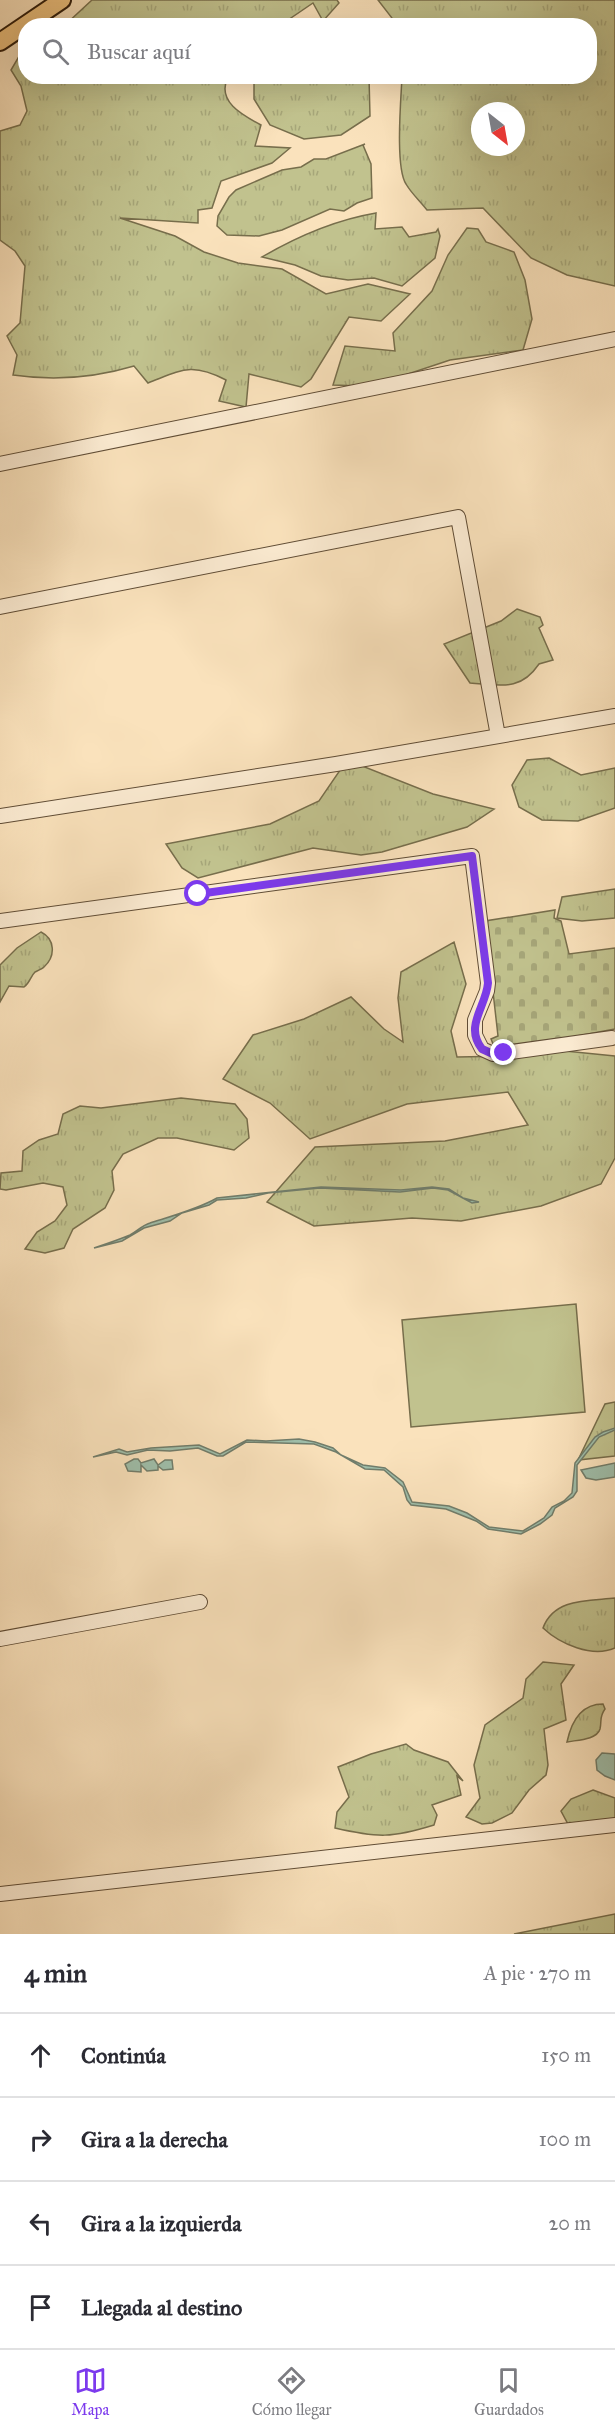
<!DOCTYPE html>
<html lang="es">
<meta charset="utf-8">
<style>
:root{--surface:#fff;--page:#f7f7f7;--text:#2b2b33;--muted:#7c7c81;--line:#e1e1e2;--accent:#7c3aed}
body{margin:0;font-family:"IM FELL Great Primer",serif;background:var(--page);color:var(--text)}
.compass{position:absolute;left:471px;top:102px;width:54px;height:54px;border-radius:50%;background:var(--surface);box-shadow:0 6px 24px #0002;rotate:149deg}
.stop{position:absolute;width:18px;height:18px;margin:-14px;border:4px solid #7c3aed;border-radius:50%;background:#fff}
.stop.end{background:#7c3aed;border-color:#fff;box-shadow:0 2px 6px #0008}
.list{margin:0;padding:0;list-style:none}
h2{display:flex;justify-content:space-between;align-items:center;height:78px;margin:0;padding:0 24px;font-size:26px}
h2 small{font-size:20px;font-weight:400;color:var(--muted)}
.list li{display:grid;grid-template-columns:39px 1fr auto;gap:18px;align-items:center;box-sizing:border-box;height:84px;padding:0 24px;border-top:2px solid var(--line)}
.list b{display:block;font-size:22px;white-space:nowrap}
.list em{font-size:20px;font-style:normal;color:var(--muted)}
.icon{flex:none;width:33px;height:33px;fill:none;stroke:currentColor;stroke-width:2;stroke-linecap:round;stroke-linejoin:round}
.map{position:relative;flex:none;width:615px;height:1934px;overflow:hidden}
.search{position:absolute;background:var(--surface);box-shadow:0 6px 24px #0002;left:18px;right:18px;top:18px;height:66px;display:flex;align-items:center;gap:15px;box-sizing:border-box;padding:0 21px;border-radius:24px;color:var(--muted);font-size:22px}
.sheet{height:414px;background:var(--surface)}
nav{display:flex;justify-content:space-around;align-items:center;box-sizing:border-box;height:84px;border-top:2px solid var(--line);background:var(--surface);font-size:16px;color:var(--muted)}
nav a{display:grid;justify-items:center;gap:3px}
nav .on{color:var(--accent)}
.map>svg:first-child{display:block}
.grass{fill:url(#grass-tufts);stroke:#776e4c;stroke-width:1.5;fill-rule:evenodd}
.cemetery{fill:url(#cemetery-stones);stroke:#776e4c;stroke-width:1.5}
.pitch{fill:#c1c28e;stroke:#776e4c;stroke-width:1.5}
.water{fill:#9fbfab;stroke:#717d6b;stroke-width:1.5}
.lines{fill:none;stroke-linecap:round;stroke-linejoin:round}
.minor-casing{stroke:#604d36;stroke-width:16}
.major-casing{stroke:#2d1b0a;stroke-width:20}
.minor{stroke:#fcecd3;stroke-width:14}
.major{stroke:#edc17e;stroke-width:16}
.route{stroke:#7c3aed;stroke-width:8}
</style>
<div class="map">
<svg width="615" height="1934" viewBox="0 0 615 1934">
<defs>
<pattern id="grass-tufts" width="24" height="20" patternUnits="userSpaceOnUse" patternTransform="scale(1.5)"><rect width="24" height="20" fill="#c1c28e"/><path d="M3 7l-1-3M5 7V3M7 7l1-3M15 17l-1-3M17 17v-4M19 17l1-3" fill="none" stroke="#a6a679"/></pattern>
<pattern id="cemetery-stones" width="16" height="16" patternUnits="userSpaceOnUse" patternTransform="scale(1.5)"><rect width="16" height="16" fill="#c1c28e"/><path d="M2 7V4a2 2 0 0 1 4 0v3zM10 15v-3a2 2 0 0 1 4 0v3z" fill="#a6a679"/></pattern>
</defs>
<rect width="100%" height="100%" fill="#fae2bc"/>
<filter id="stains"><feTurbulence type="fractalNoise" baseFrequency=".00333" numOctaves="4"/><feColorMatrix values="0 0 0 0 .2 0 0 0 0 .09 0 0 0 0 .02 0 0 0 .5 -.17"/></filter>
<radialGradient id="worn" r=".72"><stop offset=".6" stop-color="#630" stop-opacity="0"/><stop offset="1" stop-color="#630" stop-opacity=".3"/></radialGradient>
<!-- grass -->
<path class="grass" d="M92 0H337L339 3 323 21 313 3 282 24 65 25Z
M378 0H615V286L567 275 531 258 483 208 427 210C421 202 411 193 406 184 395 167 401 99 402 77L590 76V26L394 25 392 18ZM480 111H516V147H480Z
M25 46 26 76 228 77C216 101 242 115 261 125L255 146 290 148 272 163 221 181 212 208 198 210V223L120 218 175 236 204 252 238 263 282 269 326 294 368 284 410 294 381 321 349 317 311 379 301 387 249 374 246 407 219 401 226 380C191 362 182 370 148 383L134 366C94 378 54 381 13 375L17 355 7 336 20 323 25 266 15 251 0 240V131L20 125 27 111 21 86 11 70Z
M254 77H369L370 116 341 135 304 139 270 125 254 99Z
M365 144 363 145 371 164 372 198 357 203 344 211 330 209 282 230 259 236 227 235 217 226 218 216 229 197 236 190 282 170 301 167 314 159H326Z
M376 213 375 229 402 227 409 237 436 232 438 229 440 236 435 258 402 286 374 278 348 280 321 276 295 265 262 257C298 236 335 220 376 213Z
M467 228 478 229 486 242 514 252 525 280 532 319 523 350 450 360 405 375 361 386 333 385 345 346 395 351 393 333 432 291 448 255Z
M517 609 540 617 543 625 539 628 553 660 539 664C520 692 500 685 470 683L444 644 501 621Z
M549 758 581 775 615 768V808L578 821 542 820 519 807 512 785 527 760Z
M347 760 433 794 494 809 467 827 382 852 361 855 313 848 198 878 182 868 166 844 270 824 319 801Z
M615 889V918L582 921 557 918 562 897Z
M41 932C55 939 56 956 44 967 42 969 37 971 35 972 30 977 30 983 24 987L9 986 0 1002V965L17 948Z
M454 942 466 984 451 1031 457 1057 515 1056 565 1051 615 1056V1158L601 1184 541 1206 461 1221 412 1218 314 1226 267 1202 315 1147 445 1141 528 1125 508 1092 407 1104 310 1139 270 1103 223 1079 253 1035 304 1019 351 997 384 1029 403 1042 398 998 401 972Z
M181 1098 235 1104 247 1119 249 1138 234 1150 177 1138H158L123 1154 112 1171 114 1190 105 1208 73 1229 64 1248 45 1253 25 1249 37 1232 55 1221 67 1205 63 1187 43 1183 6 1190 0 1189 1 1173 22 1171 23 1151 39 1140 58 1134 63 1114 80 1106 101 1108Z
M615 1402V1456L578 1460 605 1404Z
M615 1598V1648C592 1658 560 1644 543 1628 554 1598 588 1601 615 1598Z
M543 1662 574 1665 561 1684 566 1720 544 1729 548 1765 546 1775 529 1790 512 1813 492 1823 482 1824 466 1817 480 1798 474 1765 485 1725 523 1698 526 1679Z
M603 1704 605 1709C599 1717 602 1720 600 1729 597 1740 576 1740 567 1742 571 1723 580 1704 603 1704Z
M406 1744 414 1750 448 1762 463 1781 457 1776 461 1795 432 1805 437 1815 434 1825C392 1838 378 1838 335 1828L337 1812 349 1797 338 1767 371 1754Z
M593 1790 615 1798V1821L569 1826 561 1811 571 1799Z
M615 1914V1934H514Z"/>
<!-- cemetery -->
<path class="cemetery" d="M555 910 554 918 561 921 569 954 615 948V1029L496 1051 491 1039 498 1036 485 921Z"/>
<!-- pitch -->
<path class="pitch" d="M576 1304 585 1412 411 1427 402 1320Z"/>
<!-- water -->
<path class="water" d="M321 1187 401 1190 432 1187 449 1189 463 1198 479 1202 472 1203 448 1190 433 1188 400 1192 320 1188 268 1193 246 1198 217 1200 209 1205 182 1213 170 1221 144 1228 122 1241 94 1248C106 1244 118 1240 130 1235 137 1231 143 1225 150 1223 172 1216 198 1209 217 1198Z
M615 1428V1430L599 1437 577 1465V1491L573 1497 555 1508 552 1515 540 1524 521 1534 488 1529 476 1521 446 1509 411 1505 407 1500 403 1487 384 1470 365 1469 336 1452 314 1444 246 1442 223 1456H217L198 1448 170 1451 148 1450 127 1455 116 1452 93 1457 119 1449 127 1452 151 1448 199 1445 220 1454 247 1440 266 1441 299 1439 315 1442 333 1448 341 1455 363 1465 385 1468 403 1482 412 1502 449 1506 467 1513 489 1527 523 1531 544 1518 552 1507 564 1501 572 1493 575 1463 595 1437 603 1432Z
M134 1459H138L141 1463 154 1459 158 1465 165 1460H172L173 1469 163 1470 158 1466V1470L147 1471 141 1465V1472L128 1471 125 1464Z
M615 1463V1477L596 1480 586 1478 581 1470Z
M602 1753 615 1754V1780L605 1776 597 1770 596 1760Z"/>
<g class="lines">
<!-- minor casing -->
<g class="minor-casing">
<path id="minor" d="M0 464 615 339
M0 607 458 517 498 736
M0 816 336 764 615 716
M0 921 472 856 488 983 487 991 475 1020V1035L482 1049 493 1054 504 1053 612 1038
M0 1639 200 1602
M0 1894 615 1825"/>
</g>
<!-- major casing -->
<g class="major-casing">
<path id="major" d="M0 42 62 0"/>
</g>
<!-- minor -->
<use href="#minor" class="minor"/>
<!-- major -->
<use href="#major" class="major"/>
</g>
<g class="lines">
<!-- route -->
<path class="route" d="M198 894 472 856 488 983C486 1007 464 1026 482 1049L493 1054 504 1053"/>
</g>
<rect width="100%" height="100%" filter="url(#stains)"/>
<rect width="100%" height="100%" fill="url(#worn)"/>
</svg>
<svg class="compass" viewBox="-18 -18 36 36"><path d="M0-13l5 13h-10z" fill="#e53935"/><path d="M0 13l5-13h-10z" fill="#7c7c81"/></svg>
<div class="stop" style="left:198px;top:894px"></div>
<div class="stop end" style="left:504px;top:1053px"></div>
<div class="search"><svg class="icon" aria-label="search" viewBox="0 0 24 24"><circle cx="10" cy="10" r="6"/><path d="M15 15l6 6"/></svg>Buscar aquí</div>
</div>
<section class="sheet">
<h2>4 min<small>A pie · 270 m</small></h2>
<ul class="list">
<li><svg class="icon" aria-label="ahead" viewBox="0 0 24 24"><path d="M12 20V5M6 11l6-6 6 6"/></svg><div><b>Continúa</b></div><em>150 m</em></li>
<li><svg class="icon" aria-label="right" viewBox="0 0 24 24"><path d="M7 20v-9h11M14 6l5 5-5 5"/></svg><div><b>Gira a la derecha</b></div><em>100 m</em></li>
<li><svg class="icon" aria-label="left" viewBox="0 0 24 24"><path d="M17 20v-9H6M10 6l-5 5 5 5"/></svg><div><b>Gira a la izquierda</b></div><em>20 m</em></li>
<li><svg class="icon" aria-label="arrive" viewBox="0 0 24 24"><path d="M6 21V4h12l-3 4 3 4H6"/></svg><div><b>Llegada al destino</b></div></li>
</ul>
</section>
<nav>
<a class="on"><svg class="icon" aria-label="map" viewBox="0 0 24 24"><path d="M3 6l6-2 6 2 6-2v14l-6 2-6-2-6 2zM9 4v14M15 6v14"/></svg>Mapa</a>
<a><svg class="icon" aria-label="directions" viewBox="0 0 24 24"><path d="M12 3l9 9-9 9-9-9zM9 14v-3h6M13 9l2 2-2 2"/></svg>Cómo llegar</a>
<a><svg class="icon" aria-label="saved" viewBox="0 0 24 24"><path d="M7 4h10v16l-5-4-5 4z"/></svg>Guardados</a>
</nav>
